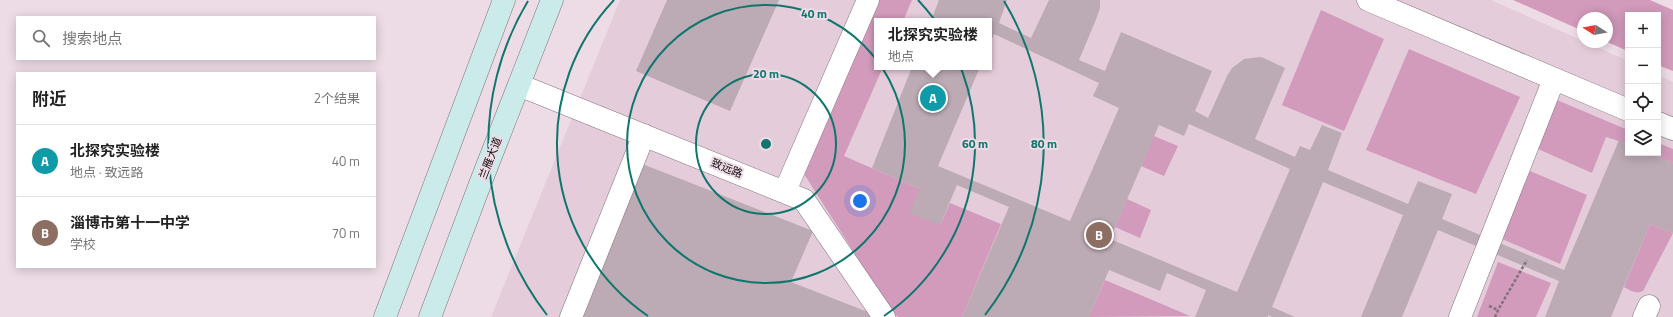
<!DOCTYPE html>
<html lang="zh">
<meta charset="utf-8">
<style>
:root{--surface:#fff;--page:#f6f6f6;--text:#222;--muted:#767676;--line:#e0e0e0;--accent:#418986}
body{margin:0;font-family:"Titillium Web","Noto Sans SC",sans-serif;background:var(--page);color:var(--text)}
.controls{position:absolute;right:12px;top:12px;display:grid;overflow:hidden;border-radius:0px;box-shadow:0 2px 10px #0003}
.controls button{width:36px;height:36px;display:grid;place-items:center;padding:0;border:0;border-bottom:1px solid var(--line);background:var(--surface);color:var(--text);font:20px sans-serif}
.compass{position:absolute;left:1577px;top:12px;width:36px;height:36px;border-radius:50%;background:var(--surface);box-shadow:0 2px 10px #0003;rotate:281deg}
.you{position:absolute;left:860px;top:201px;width:14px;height:14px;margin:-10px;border:3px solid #fff;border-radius:50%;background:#1a73e8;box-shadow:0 0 0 6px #1a73e833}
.badge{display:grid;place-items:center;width:26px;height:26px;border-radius:50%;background:var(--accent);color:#fff;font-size:13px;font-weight:700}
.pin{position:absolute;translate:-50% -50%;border:2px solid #fff;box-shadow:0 1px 4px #0006}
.popup{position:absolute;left:874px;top:18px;width:118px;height:52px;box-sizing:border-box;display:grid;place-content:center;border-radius:0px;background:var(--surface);filter:drop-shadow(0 1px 3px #0005);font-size:13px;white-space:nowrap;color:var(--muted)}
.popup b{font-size:15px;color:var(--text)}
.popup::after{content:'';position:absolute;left:50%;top:100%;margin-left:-8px;border:8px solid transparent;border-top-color:var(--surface)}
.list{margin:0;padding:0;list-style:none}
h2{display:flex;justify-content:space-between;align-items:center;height:52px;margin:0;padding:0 16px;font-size:17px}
h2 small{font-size:13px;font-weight:400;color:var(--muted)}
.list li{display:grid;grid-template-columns:26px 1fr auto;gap:12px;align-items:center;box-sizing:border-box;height:72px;padding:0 16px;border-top:1px solid var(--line)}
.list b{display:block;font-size:15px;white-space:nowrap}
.list p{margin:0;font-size:13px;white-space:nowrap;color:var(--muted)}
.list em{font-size:13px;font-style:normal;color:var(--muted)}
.icon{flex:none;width:22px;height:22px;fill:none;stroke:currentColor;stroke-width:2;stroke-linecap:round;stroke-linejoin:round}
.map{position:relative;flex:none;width:1673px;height:317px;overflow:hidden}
.search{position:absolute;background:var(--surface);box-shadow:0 2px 10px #0003;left:16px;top:16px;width:360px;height:44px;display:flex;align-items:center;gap:10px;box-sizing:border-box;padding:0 14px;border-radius:0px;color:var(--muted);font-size:15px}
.panel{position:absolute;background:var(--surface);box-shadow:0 2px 10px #0003;left:16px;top:72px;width:360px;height:196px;border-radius:0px}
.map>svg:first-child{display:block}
.built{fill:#e5ccda;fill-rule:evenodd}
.green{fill:#d29abb}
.building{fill:#bcaab4;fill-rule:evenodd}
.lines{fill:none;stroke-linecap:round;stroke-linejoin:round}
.street-casing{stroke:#82727b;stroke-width:23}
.secondary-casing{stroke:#82727b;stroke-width:23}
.path{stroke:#7e7278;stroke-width:2.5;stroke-dasharray:3 2;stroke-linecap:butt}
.street{stroke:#fff;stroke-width:22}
.secondary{stroke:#caebea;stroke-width:22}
.ring{fill:none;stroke:#0f766e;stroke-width:2}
.labels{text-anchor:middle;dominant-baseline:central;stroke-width:4;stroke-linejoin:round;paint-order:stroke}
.street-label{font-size:11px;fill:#120c0f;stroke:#eddbe5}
.centre{fill:#0f766e;stroke:#eddbe5;stroke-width:2}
.ring-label{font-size:12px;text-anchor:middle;font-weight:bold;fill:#0f766e;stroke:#eddbe5;stroke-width:4;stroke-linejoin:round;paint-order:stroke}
</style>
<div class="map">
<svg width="1673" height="317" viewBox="0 0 1673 317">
<rect width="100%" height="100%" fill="#eddbe5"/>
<!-- built -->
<path class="built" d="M620 0H1491L1628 61V153H1658V75L1673 82V317H491ZM877 21H989V67H877Z"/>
<!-- green -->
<path class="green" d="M876 0H912L903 21H877V67H883L844 156 920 189 940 225 950 203 1001 224 962 317H899L894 315 804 174Z
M1513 0H1650L1673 10V71L1658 65V15H1628V51L1607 42V18H1583V31Z
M1321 10 1384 39 1344 131 1282 105Z
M1409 49 1520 97 1476 194 1366 150Z
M1557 100 1628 130V144L1606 137 1592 173 1538 149Z
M1154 136 1178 146 1164 176 1141 166Z
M1658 143 1673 149V163L1649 153H1658Z
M1530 171 1587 195 1560 264 1502 239Z
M1127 199 1151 210 1140 238 1115 227Z
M1650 224 1673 233 1643 291C1635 294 1631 291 1624 287Z
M1498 262 1551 283 1536 317H1477Z
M1105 280 1190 316 1089 317Z"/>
<!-- building -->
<path class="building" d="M667 0H779L730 111 636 71Z
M939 0H1007L999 23 1031 38 1049 0H1100V8L1097 17 1079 60 1105 71 1121 32 1212 71 1195 111 1208 118 1227 76 1232 68 1244 59 1261 57 1266 59 1285 68 1255 139 1295 157 1300 146 1310 150 1322 125 1342 133 1328 170 1408 204 1418 181 1452 194 1442 219 1564 270 1619 140 1628 144V153H1649L1673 163V233L1650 224 1611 317H1545L1559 281 1438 230 1402 317H1361L1403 215 1323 182 1272 307 1295 317H1272L1268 315V317H1195L1206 290 1167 273 1160 291 1109 270 1089 317H962L1009 207 957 185 940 225 909 213 920 189 872 168 912 67H980L938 166 1070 221 1119 108 1093 96 1099 83 994 34 989 46V21H931ZM1189 124 1290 169 1237 292 1110 239 1159 125 1184 136Z
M640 163 813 231 791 282 873 314 872 317H579Z"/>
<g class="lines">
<!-- street casing -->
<g class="street-casing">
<path id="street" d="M1368 0 1628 110
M519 85 804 200 884 317
M1658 123 1673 129
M785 191 868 0
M571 317 644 135
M1460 317 1554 79
M1644 317 1649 306"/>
</g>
<!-- secondary casing -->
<g class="secondary-casing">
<path id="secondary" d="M385 317 504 0
M430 317 480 184 552 0"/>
</g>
<!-- path -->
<path class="path" d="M1489 306 1498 310
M1495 317 1498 310 1527 260"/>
<!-- street -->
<use href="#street" class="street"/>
<!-- secondary -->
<use href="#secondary" class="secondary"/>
</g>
<!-- distance rings -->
<g class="ring">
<circle cx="766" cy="144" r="70"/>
<circle cx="766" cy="144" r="139"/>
<path d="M648 316A209 209 0 0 1 614 0M918 0A209 209 0 0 1 884 316"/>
<path d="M547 315A278 278 0 0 1 528 1M1004 1A278 278 0 0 1 985 315"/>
</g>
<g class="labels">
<!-- street labels -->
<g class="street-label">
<text transform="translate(490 158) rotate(-69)">兰雁大道</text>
<text transform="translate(727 168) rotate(22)">致远路</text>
</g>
</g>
<circle cx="766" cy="144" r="6" class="centre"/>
<g class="ring-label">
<text x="814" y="18">40 m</text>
<text x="766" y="78">20 m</text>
<text x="975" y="148">60 m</text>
<text x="1044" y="148">80 m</text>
</g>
</svg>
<div class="controls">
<button>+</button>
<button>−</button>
<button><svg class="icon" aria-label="locate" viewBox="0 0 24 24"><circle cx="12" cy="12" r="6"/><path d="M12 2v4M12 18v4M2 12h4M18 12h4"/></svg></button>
<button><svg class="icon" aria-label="layers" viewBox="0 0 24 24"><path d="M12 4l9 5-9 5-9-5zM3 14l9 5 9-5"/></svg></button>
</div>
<svg class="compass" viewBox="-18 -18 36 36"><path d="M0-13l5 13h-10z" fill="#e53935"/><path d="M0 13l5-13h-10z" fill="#767676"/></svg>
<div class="you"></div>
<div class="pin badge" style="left:933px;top:98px;background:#0f9aa8">A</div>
<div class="popup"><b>北探究实验楼</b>地点</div>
<div class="pin badge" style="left:1099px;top:235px;background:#8d6e63">B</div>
<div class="search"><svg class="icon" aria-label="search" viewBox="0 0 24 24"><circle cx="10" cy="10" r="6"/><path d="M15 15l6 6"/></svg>搜索地点</div>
<section class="panel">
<h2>附近<small>2个结果</small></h2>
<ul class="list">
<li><span class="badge" style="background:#0f9aa8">A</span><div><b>北探究实验楼</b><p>地点 · 致远路</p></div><em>40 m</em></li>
<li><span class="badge" style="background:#8d6e63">B</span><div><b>淄博市第十一中学</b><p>学校</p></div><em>70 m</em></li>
</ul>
</section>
</div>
